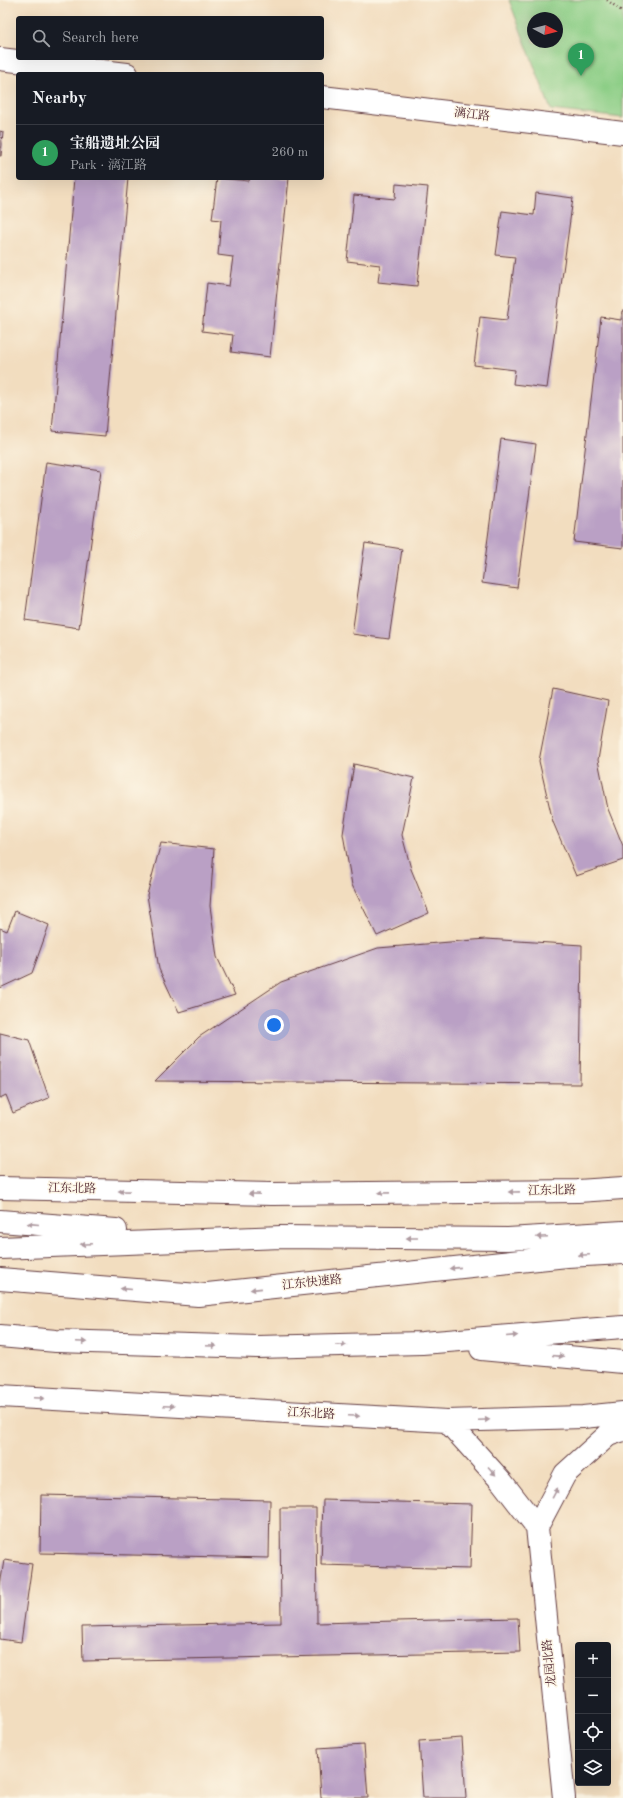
<!DOCTYPE html>
<meta charset="utf-8">
<style>
:root{--surface:#171b24;--page:#242831;--text:#f1f3f6;--muted:#9ea1a6;--line:#363941;--accent:#d1495b}
body{margin:0;font-family:"Old Standard TT","Noto Serif SC",serif;background:var(--page);color:var(--text)}
.controls{position:absolute;right:12px;bottom:12px;display:grid;overflow:hidden;border-radius:4px;box-shadow:0 4px 16px #0002}
.controls button{width:36px;height:36px;display:grid;place-items:center;padding:0;border:0;border-bottom:1px solid var(--line);background:var(--surface);color:var(--text);font:20px sans-serif}
.compass{position:absolute;left:527px;top:12px;width:36px;height:36px;border-radius:50%;background:var(--surface);box-shadow:0 4px 16px #0002;rotate:97deg}
.you{position:absolute;left:274px;top:1025px;width:14px;height:14px;margin:-10px;border:3px solid #fff;border-radius:50%;background:#1a73e8;box-shadow:0 0 0 6px #1a73e833}
.badge{display:grid;place-items:center;width:26px;height:26px;border-radius:50%;background:var(--accent);color:#fff;font-size:13px;font-weight:700}
.pin{position:absolute;translate:-50% -33px;filter:drop-shadow(0 1px 2px #0008)}
.pin::after{content:'';position:absolute;top:21px;width:14px;height:12px;background:inherit;clip-path:polygon(0 0,100% 0,50% 100%)}
.list{margin:0;padding:0;list-style:none}
h2{display:flex;justify-content:space-between;align-items:center;height:52px;margin:0;padding:0 16px;font-size:17px}
h2 small{font-size:13px;font-weight:400;color:var(--muted)}
.list li{display:grid;grid-template-columns:26px 1fr auto;gap:12px;align-items:center;box-sizing:border-box;height:56px;padding:0 16px;border-top:1px solid var(--line)}
.list b{display:block;font-size:15px;white-space:nowrap}
.list p{margin:0;font-size:13px;white-space:nowrap;color:var(--muted)}
.list em{font-size:13px;font-style:normal;color:var(--muted)}
.icon{flex:none;width:22px;height:22px;fill:none;stroke:currentColor;stroke-width:2;stroke-linecap:round;stroke-linejoin:round}
.map{position:relative;flex:none;width:623px;height:1798px;overflow:hidden}
.search{position:absolute;background:var(--surface);box-shadow:0 4px 16px #0002;left:16px;top:16px;width:308px;height:44px;display:flex;align-items:center;gap:10px;box-sizing:border-box;padding:0 14px;border-radius:4px;color:var(--muted);font-size:15px}
.panel{position:absolute;background:var(--surface);box-shadow:0 4px 16px #0002;left:16px;top:72px;width:308px;height:108px;border-radius:4px}
.map>svg:first-child{display:block}
.green{fill:#8cce86;stroke:#6b7658;fill-rule:evenodd}
.building{fill:#baa0c5}
.lines{fill:none;stroke-linecap:round;stroke-linejoin:round}
.tertiary-casing{stroke:#633c41;stroke-width:24}
.secondary-casing{stroke:#633c41;stroke-width:24}
.trunk-casing{stroke:#633c41;stroke-width:24}
.path{stroke:#633c41;stroke-width:2.5;stroke-dasharray:1 3;stroke-linecap:butt}
.tertiary{stroke:#fff;stroke-width:22}
.secondary{stroke:#fff;stroke-width:22}
.trunk{stroke:#fff;stroke-width:22}
.oneway{fill:#ae9aa0}
.labels{text-anchor:middle;dominant-baseline:central;stroke-width:3;stroke-linejoin:round;paint-order:stroke}
.street-label{font-size:12px;fill:#4a1f2b;stroke:#fcf5e5}
</style>
<div class="map">
<svg width="623" height="1798" viewBox="0 0 623 1798">
<rect width="100%" height="100%" fill="#fcf5e5"/>
<filter id="ink" filterUnits="userSpaceOnUse"><feTurbulence type="fractalNoise" baseFrequency=".025" numOctaves="2"/><feDisplacementMap in="SourceGraphic" scale="8" xChannelSelector="R" yChannelSelector="G"/><feConvolveMatrix kernelMatrix="1 2 1 2 8 2 1 2 1" color-interpolation-filters="sRGB"/></filter>
<filter id="wash" filterUnits="userSpaceOnUse"><feTurbulence type="fractalNoise" baseFrequency=".012" numOctaves="4" result="noise"/><feDisplacementMap in="SourceGraphic" scale="16" xChannelSelector="R" yChannelSelector="G"/><feGaussianBlur stdDeviation="0.9" result="paint"/><feColorMatrix in="noise" values="0 0 0 0 0 0 0 0 0 0 0 0 0 0 0 0 0 1.4 0 .05"/><feComposite in="paint" operator="in"/></filter>
<g filter="url(#wash)">
<rect width="100%" height="100%" fill="#f2ddbf"/>
<!-- green -->
<path class="green" d="M509 0H623V118L551 110ZM533 18H557V42H533Z"/>
<g id="blocks">
<!-- building -->
<path class="building" d="M0 131 3 132 1 156H0Z
M74 178H128L105 436 52 431Z
M217 178 249 181 250 178H289L270 357 231 352 233 335 202 331 207 283 229 286 233 257 218 255 221 220 212 219Z
M396 184 428 187 417 286 378 282 380 265 347 261 354 195 395 199Z
M536 193 573 198 547 388 513 384 515 370 474 365 480 317 507 320 515 257 496 255 502 211 534 215Z
M622 311H623V548L574 542 601 317 621 320Z
M501 439 536 444 517 588 482 583Z
M46 462 101 470 79 628 25 620Z
M365 543 402 549 389 639 352 634Z
M553 689 608 701 598 760 608 809 623 846V860L576 876 553 822 539 761Z
M354 764 414 778 402 835 411 869 429 913 377 936 352 885 343 834Z
M161 843 214 849 210 906 217 957 235 995 179 1012 159 969 147 895Z
M15 911 49 925 32 973 0 988V928L7 931Z
M486 939 582 945 580 1084 155 1081 199 1037 281 982 378 948Z
M0 1033 29 1040 49 1098 13 1113 6 1095 0 1098Z
M41 1495 270 1500 269 1558 40 1553Z
M323 1500 472 1504 470 1569 321 1565Z
M280 1508H316L317 1623 518 1618 520 1652 83 1661 82 1627 281 1623Z
M4 1560 32 1564 21 1642 0 1639V1586Z
M462 1738 466 1798H423L419 1741Z
M364 1745 368 1798H321L318 1748Z"/>
</g>
</g>
<g filter="url(#ink)">
<use href="#blocks" fill-opacity="0" stroke="#633c41" stroke-width="1"/>
<g class="lines">
<!-- tertiary casing -->
<g class="tertiary-casing">
<path id="tertiary" d="M0 59 127 74
M322 97 623 133"/>
</g>
<!-- secondary casing -->
<g class="secondary-casing">
<path id="secondary" d="M0 1188 272 1194 578 1191 623 1188
M0 1396 447 1421 583 1417 623 1413
M447 1421 502 1482 537 1527
M537 1527 564 1798
M537 1527 565 1474 608 1435 623 1430"/>
</g>
<!-- trunk casing -->
<g class="trunk-casing">
<path id="trunk" d="M0 1221 116 1230
M0 1248 281 1237 508 1239 623 1232
M0 1279 198 1295 567 1256 623 1253
M0 1336 56 1341 257 1347 422 1343 623 1327
M481 1349 623 1362"/>
</g>
<!-- path -->
<path class="path" d="M607 0 623 12"/>
<!-- tertiary -->
<use href="#tertiary" class="tertiary"/>
<!-- secondary -->
<use href="#secondary" class="secondary"/>
<!-- trunk -->
<use href="#trunk" class="trunk"/>
</g>
<!-- one-way arrows -->
<defs><path id="oneway-solid" d="M-6-.8H1V-3.2L6.5 0L1 3.2V.8H-6Z"/></defs>
<g class="oneway">
<use href="#oneway-solid" transform="translate(124 1191) rotate(-179)"/>
<use href="#oneway-solid" transform="translate(514 1192) rotate(179)"/>
<use href="#oneway-solid" transform="translate(384 1193) rotate(179)"/>
<use href="#oneway-solid" transform="translate(254 1194) rotate(-179)"/>
<use href="#oneway-solid" transform="translate(33 1224) rotate(-175)"/>
<use href="#oneway-solid" transform="translate(542 1237) rotate(177)"/>
<use href="#oneway-solid" transform="translate(412 1238) rotate(-180)"/>
<use href="#oneway-solid" transform="translate(86 1244) rotate(178)"/>
<use href="#oneway-solid" transform="translate(584 1255) rotate(177)"/>
<use href="#oneway-solid" transform="translate(455 1268) rotate(174)"/>
<use href="#oneway-solid" transform="translate(126 1289) rotate(-175)"/>
<use href="#oneway-solid" transform="translate(256 1289) rotate(174)"/>
<use href="#oneway-solid" transform="translate(512 1336) rotate(-5)"/>
<use href="#oneway-solid" transform="translate(81 1342) rotate(2)"/>
<use href="#oneway-solid" transform="translate(341 1345) rotate(-1)"/>
<use href="#oneway-solid" transform="translate(211 1346) rotate(2)"/>
<use href="#oneway-solid" transform="translate(558 1356) rotate(5)"/>
<use href="#oneway-solid" transform="translate(39 1398) rotate(3)"/>
<use href="#oneway-solid" transform="translate(169 1406) rotate(3)"/>
<use href="#oneway-solid" transform="translate(354 1416) rotate(3)"/>
<use href="#oneway-solid" transform="translate(484 1420) rotate(-2)"/>
<use href="#oneway-solid" transform="translate(492 1471) rotate(48)"/>
<use href="#oneway-solid" transform="translate(555 1493) rotate(-62)"/>
</g>
</g>
<g class="labels">
<!-- street labels -->
<g class="street-label">
<text transform="translate(472 115) rotate(7)">漓江路</text>
<text transform="translate(72 1189) rotate(1)">江东北路</text>
<text transform="translate(552 1191) rotate(-1)">江东北路</text>
<text transform="translate(312 1283) rotate(-6)">江东快速路</text>
<text transform="translate(311 1414) rotate(3)">江东北路</text>
<text transform="translate(550 1663) rotate(-96)">龙园北路</text>
</g>
</g>
</svg>
<div class="controls">
<button>+</button>
<button>−</button>
<button><svg class="icon" aria-label="locate" viewBox="0 0 24 24"><circle cx="12" cy="12" r="6"/><path d="M12 2v4M12 18v4M2 12h4M18 12h4"/></svg></button>
<button><svg class="icon" aria-label="layers" viewBox="0 0 24 24"><path d="M12 4l9 5-9 5-9-5zM3 14l9 5 9-5"/></svg></button>
</div>
<svg class="compass" viewBox="-18 -18 36 36"><path d="M0-13l5 13h-10z" fill="#e53935"/><path d="M0 13l5-13h-10z" fill="#9ea1a6"/></svg>
<div class="you"></div>
<div class="pin badge" style="left:581px;top:76px;background:#2e9e5b">1</div>
<div class="search"><svg class="icon" aria-label="search" viewBox="0 0 24 24"><circle cx="10" cy="10" r="6"/><path d="M15 15l6 6"/></svg>Search here</div>
<section class="panel">
<h2>Nearby<small></small></h2>
<ul class="list">
<li><span class="badge" style="background:#2e9e5b">1</span><div><b>宝船遗址公园</b><p>Park · 漓江路</p></div><em>260 m</em></li>
</ul>
</section>
</div>
